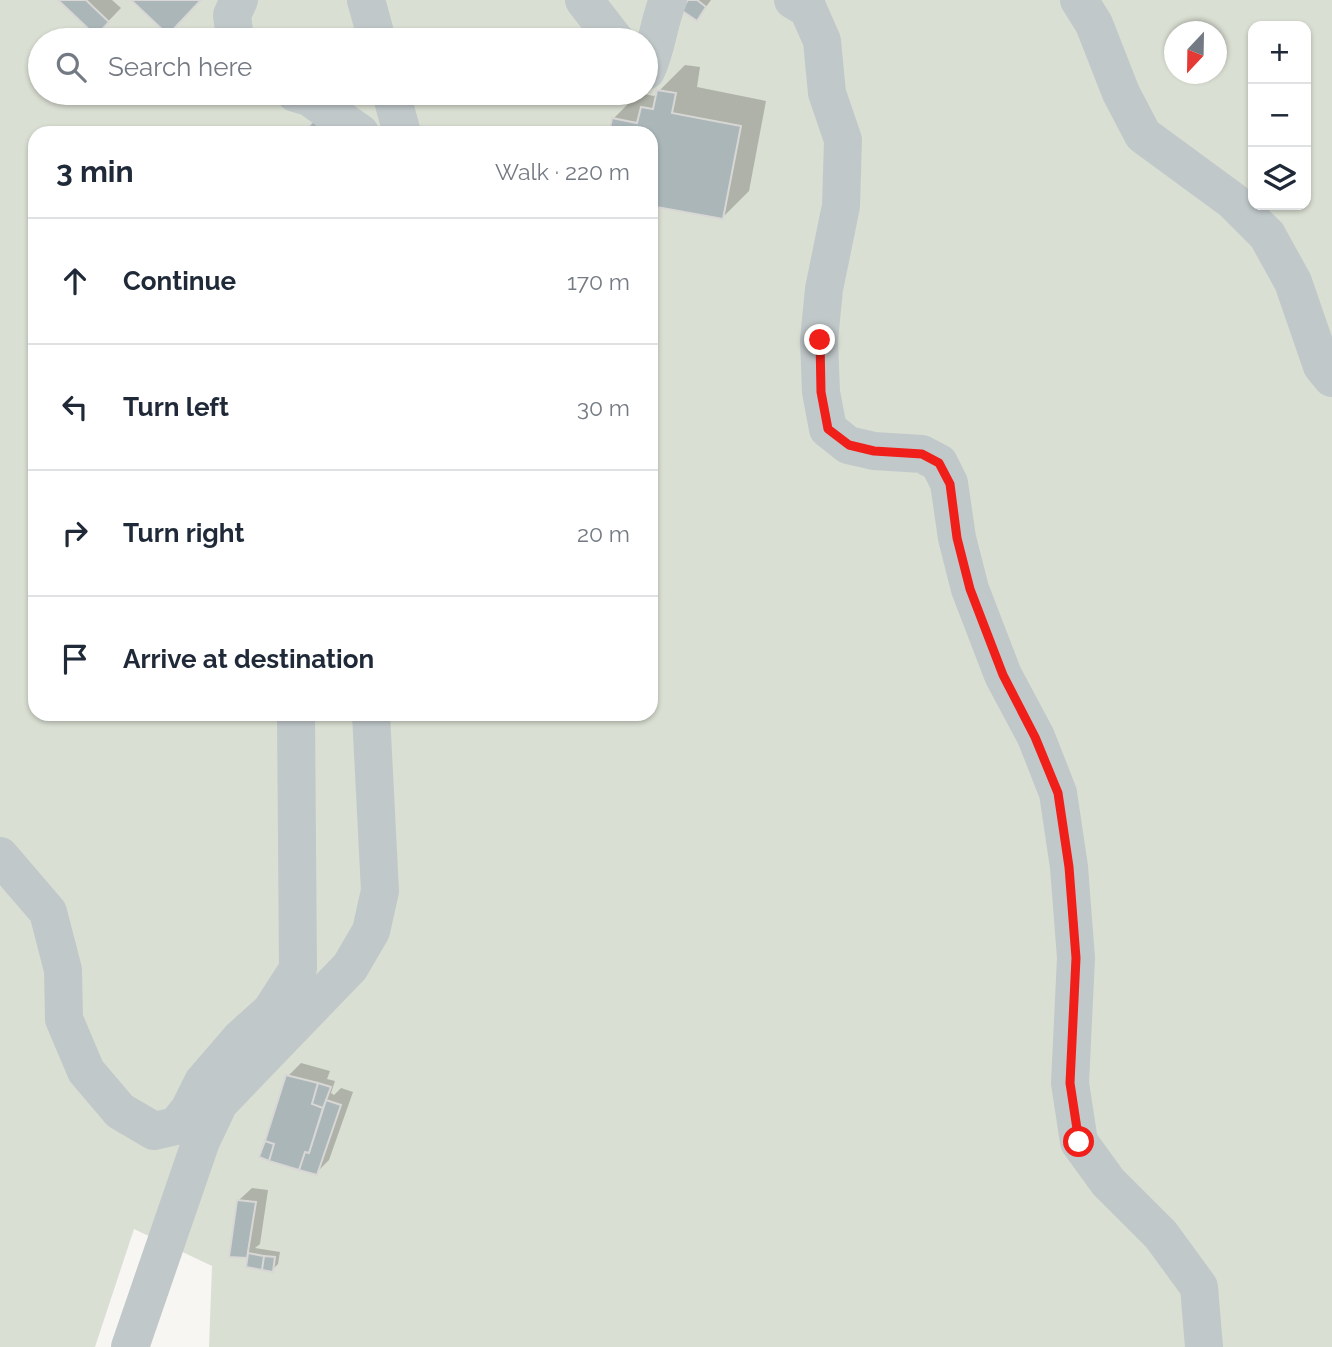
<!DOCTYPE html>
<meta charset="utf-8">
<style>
:root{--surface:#fff;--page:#f6f6f7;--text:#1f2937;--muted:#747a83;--line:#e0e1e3}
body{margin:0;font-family:Raleway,sans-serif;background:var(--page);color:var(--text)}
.controls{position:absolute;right:21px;top:21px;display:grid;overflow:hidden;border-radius:14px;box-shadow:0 2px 5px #0004}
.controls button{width:63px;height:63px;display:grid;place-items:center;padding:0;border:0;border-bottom:2px solid var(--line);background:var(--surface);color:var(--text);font:35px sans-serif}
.compass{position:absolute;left:1164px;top:21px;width:63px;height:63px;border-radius:50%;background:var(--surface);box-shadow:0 2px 5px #0004;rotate:202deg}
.stop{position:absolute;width:21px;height:21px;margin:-16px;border:5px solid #f01f1a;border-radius:50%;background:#fff}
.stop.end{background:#f01f1a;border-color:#fff;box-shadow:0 2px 7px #0008}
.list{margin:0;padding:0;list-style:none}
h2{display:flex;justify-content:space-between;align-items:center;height:91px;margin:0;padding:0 28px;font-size:30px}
h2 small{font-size:23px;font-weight:400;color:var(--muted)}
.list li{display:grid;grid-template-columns:46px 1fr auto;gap:21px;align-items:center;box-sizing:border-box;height:126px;padding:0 28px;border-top:2px solid var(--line)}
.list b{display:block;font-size:26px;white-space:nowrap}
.list em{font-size:23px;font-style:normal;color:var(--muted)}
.icon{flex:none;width:38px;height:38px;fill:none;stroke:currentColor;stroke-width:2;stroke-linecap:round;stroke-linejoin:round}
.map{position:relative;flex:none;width:1332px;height:1347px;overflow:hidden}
.search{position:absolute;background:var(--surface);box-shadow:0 2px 5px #0004;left:28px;top:28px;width:630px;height:77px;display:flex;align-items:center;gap:18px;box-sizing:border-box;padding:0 24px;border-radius:38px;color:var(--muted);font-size:26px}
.panel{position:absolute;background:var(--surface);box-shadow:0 2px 5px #0004;left:28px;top:126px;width:630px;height:595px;border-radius:21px}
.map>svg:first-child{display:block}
.green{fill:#dadfd3;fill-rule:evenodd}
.shadow{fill:#0003}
.building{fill:#aab6b8;stroke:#d8d7d5;stroke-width:2}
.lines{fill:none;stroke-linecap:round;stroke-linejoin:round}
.minor{stroke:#c1c8ca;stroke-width:38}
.route{stroke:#f01f1a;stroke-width:9}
</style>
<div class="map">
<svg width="1332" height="1347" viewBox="0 0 1332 1347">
<rect width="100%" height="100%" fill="#f7f6f3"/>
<!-- green -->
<path class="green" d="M0 0H1332V1347H209L212 1266 134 1229 95 1347H0ZM1253 26H1306V205H1253ZM1174 32H1216V74H1174ZM40 40H646V93H40ZM35 133H651V714H35Z"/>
<!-- shadow -->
<path class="shadow" d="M61 0H112L121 8 96 34Z
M690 0H711L697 19Z
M685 65 700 67 697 87 766 101 749 191 723 217 651 204V133H611L613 119 639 93 654 96Z
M301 1063 330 1071 327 1079 335 1081 331 1093 334 1095 341 1088 353 1092 329 1160 316 1173 262 1156 288 1076Z
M252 1188 268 1190 260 1244 255 1248 280 1252 278 1264 272 1270 249 1257 231 1255 239 1200Z"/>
<!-- building -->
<path class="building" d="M58 0H86L109 22 96 36Z
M131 0H201L168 35Z
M688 0H697L706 7 697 21 681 10Z
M657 90 676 93 672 113 741 126 723 219 651 206V133H609L612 118 637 123 641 107 653 109Z
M313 121 326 133H303Z
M286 1075 318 1083 312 1104 323 1108 309 1153 305 1152 299 1170 269 1161 274 1144 265 1141Z
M318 1083 331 1087 323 1108 312 1104Z
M326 1100 341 1105 317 1175 299 1170 305 1152 309 1153Z
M265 1141 274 1144 269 1161 259 1157Z
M237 1200 256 1202 247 1258 229 1257Z
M248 1253 264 1256 262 1270 246 1267Z
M264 1256 275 1257 273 1272 262 1270Z"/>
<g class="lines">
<!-- minor -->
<path class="minor" d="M366 0 377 40
M584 0 615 40
M793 0 808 9 822 41 827 93 843 140 841 206 824 289 819 340 821 392 828 429 848 445 874 451 922 454 939 463 949 483 957 538 970 589 1003 675 1036 737 1058 793 1069 867 1076 958 1070 1083 1079 1142 1108 1182 1161 1235 1199 1287 1204 1347
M1079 0 1094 24 1121 93 1143 135 1233 201 1267 235 1293 282 1322 366 1332 378
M235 40 232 15 239 0
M646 71C657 49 658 24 668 0
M295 93 309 97 360 133
M391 93 402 133
M0 856 48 912 63 970 64 1019 86 1071 120 1111 154 1131 176 1126 189 1110 203 1082 241 1038 271 1011 298 969 296 714
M130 1347 201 1141 219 1103 350 967 371 931 380 891 371 714"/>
</g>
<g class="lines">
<!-- route -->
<path class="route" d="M820 340 821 392 828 429 849 445 874 451 922 454 939 463 950 484 957 538 970 589 1003 675 1035 737 1058 793 1069 867 1076 958 1070 1083 1079 1142"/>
</g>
</svg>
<div class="controls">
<button>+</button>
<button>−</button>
<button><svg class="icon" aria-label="layers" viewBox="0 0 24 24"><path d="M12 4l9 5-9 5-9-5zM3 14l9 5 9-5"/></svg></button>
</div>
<svg class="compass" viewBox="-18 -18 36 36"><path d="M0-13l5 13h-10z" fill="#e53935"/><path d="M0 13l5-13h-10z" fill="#747a83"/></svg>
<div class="stop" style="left:1079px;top:1142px"></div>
<div class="stop end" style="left:820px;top:340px"></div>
<div class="search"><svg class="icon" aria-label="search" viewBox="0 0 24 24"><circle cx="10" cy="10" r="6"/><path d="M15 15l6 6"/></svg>Search here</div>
<section class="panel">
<h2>3 min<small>Walk · 220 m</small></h2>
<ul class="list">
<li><svg class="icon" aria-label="ahead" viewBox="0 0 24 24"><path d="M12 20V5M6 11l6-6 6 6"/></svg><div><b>Continue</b></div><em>170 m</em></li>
<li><svg class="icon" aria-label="left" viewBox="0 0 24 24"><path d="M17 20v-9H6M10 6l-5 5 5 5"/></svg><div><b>Turn left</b></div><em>30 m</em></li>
<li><svg class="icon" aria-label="right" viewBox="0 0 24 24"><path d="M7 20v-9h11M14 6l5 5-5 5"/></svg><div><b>Turn right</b></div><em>20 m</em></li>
<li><svg class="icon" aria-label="arrive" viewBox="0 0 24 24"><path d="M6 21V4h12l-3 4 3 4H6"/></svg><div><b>Arrive at destination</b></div></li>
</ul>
</section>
</div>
